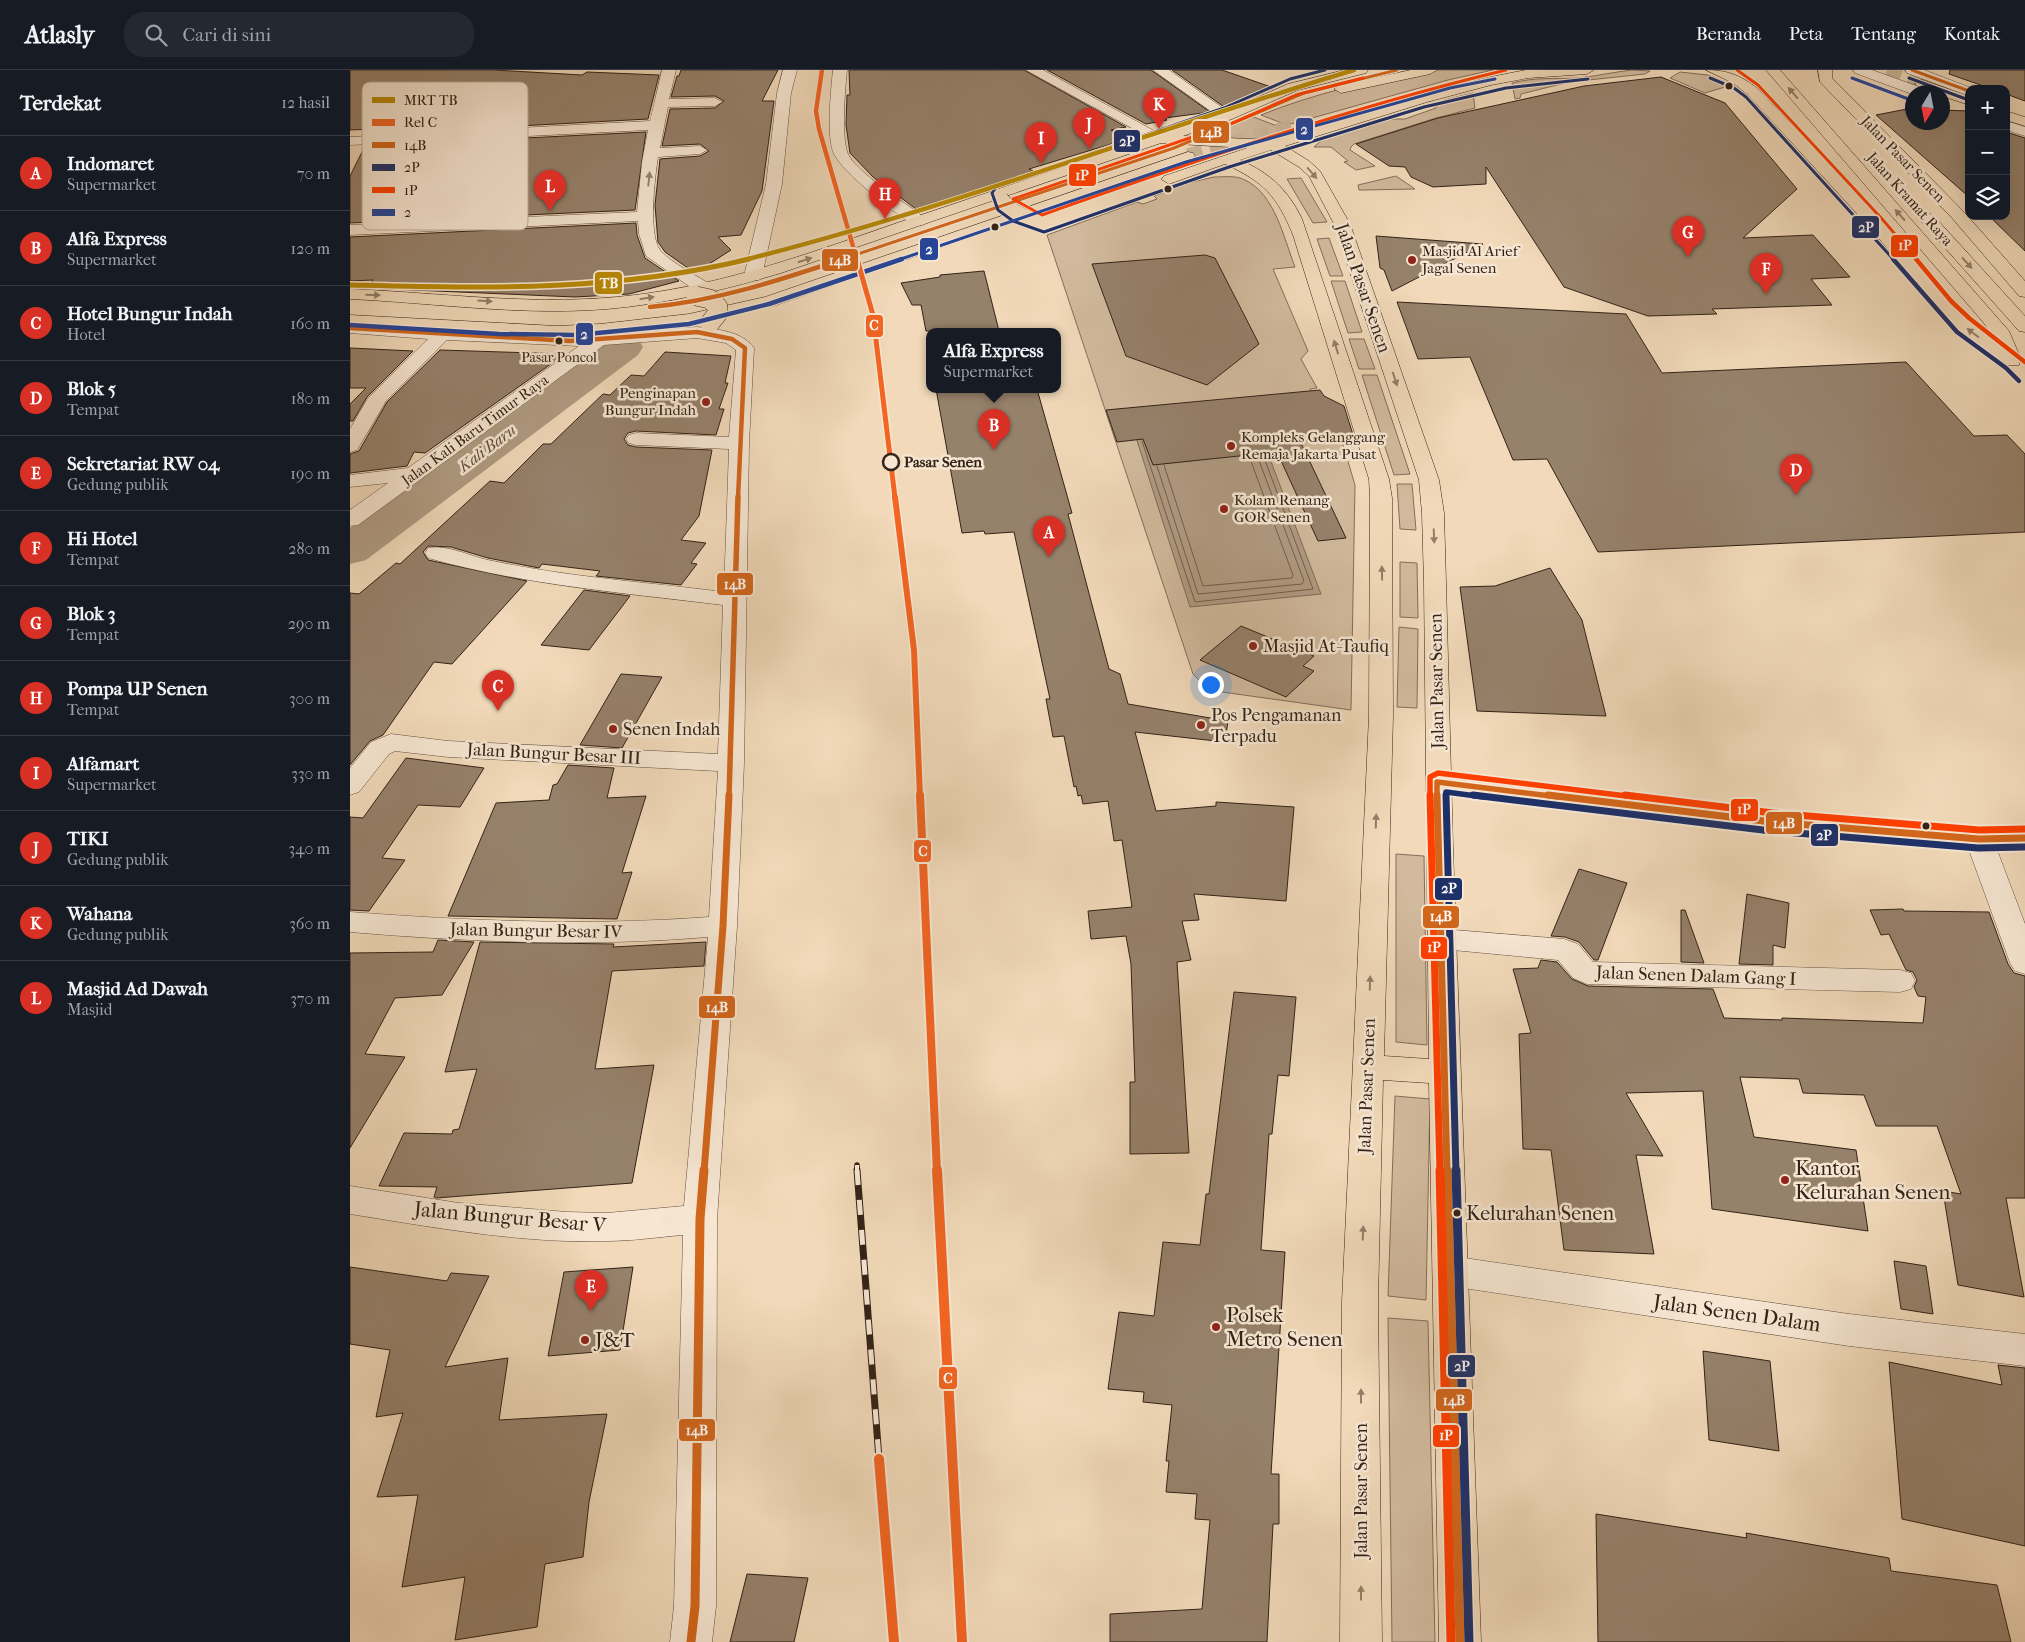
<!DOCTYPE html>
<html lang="id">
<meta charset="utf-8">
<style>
:root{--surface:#171b24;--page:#242831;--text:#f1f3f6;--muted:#9ea1a6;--line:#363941;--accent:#d93025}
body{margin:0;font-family:"IM FELL French Canon",serif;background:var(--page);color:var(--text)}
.controls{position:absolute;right:15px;top:15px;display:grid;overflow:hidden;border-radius:10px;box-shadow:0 5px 20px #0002}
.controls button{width:45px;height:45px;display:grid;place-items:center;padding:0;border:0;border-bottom:1px solid var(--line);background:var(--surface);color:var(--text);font:25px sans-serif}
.compass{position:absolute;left:1555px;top:15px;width:45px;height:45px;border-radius:50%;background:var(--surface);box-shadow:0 5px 20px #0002;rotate:190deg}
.you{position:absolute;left:860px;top:614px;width:18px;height:18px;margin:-12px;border:4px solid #fff;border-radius:50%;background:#1a73e8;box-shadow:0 0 0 8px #1a73e833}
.badge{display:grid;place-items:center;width:32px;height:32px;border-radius:50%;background:var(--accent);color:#fff;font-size:16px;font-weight:700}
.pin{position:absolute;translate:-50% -41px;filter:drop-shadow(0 1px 2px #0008)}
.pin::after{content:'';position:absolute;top:26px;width:18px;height:15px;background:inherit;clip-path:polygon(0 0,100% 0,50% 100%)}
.popup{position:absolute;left:576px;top:258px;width:135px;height:65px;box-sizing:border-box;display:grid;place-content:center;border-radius:10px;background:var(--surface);filter:drop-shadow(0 1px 4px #0005);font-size:16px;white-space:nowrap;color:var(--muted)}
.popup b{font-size:19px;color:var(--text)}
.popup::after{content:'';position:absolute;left:50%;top:100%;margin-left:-10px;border:10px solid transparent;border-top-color:var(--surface)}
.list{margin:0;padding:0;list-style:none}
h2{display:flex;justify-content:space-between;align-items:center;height:65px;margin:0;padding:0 20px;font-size:21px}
h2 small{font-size:16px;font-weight:400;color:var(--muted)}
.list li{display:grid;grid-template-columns:32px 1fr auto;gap:15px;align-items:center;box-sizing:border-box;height:75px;padding:0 20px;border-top:1px solid var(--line)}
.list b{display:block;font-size:19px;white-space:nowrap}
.list p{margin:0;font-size:16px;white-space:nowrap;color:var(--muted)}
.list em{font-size:16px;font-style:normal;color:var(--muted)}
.icon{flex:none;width:28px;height:28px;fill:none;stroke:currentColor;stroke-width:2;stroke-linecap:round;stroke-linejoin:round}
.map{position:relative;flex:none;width:1675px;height:1572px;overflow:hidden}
header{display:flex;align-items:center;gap:30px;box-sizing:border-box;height:70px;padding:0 25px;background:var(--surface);border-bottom:1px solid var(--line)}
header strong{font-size:24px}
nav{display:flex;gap:28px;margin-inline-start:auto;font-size:18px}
.search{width:350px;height:45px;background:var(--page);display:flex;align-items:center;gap:12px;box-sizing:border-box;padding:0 18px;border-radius:20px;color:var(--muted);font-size:19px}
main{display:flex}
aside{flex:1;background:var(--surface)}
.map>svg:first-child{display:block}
.green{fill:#d1ba9d;stroke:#826e5a}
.water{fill:#b09b82;stroke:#7e6b57}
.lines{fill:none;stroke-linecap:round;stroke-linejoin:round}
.shore{stroke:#725e4c;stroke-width:1}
.river{fill:#b09b82;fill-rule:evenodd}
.building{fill:#96816b;stroke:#332217}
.major-tunnel{stroke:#cbb499;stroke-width:15;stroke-dasharray:15 8;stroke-linecap:butt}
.minor-casing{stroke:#625040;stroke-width:1}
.major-casing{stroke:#332217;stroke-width:1}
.minor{fill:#f6e6d2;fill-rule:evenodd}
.major{fill:#f1d9b9;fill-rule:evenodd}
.rail-far1-casing{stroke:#332217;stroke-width:5.5}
.rail-casing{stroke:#332217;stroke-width:7}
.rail-far1{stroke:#f6e6d2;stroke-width:4;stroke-dasharray:12;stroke-linecap:butt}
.rail{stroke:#f6e6d2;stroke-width:5;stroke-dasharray:15;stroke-linecap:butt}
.major-bridge-far1-casing{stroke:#332217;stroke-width:16;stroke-linecap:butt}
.major-bridge-casing{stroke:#332217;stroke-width:20;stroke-linecap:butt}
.major-bridge-far1{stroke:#f1d9b9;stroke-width:15}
.major-bridge{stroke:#f1d9b9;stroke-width:19}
.bus-1-far4-casing{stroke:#f6e6d2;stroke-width:5}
.bus-1-far3-casing{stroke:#f6e6d2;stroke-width:7}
.bus-1-far2-casing{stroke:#f6e6d2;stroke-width:9}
.bus-1-far1-casing{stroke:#f6e6d2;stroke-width:11}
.bus-1-casing{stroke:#f6e6d2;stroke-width:12}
.bus-2-far4-casing{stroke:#f6e6d2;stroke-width:5}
.bus-2-far3-casing{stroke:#f6e6d2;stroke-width:7}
.bus-2-far2-casing{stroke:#f6e6d2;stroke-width:9}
.bus-2-far1-casing{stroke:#f6e6d2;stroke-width:11}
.bus-2-casing{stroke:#f6e6d2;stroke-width:12}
.bus-3-far4-casing{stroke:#f6e6d2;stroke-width:5}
.bus-3-far3-casing{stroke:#f6e6d2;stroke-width:7}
.bus-3-far2-casing{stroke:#f6e6d2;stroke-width:9}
.bus-3-far1-casing{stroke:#f6e6d2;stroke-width:11}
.bus-3-casing{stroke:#f6e6d2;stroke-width:12}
.bus-4-far1-casing{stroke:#f6e6d2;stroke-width:5}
.bus-4-casing{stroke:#f6e6d2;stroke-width:7}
.bus-1-far4{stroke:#d2661b;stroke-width:3}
.bus-1-far3{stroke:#d2661b;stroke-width:4.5}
.bus-1-far2{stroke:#d2661b;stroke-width:5.5}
.bus-1-far1{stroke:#d2661b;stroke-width:7}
.bus-1{stroke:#d2661b;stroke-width:9}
.bus-2-far4{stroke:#1d3068;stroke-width:3}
.bus-2-far3{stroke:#1d3068;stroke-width:4.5}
.bus-2-far2{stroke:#1d3068;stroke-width:5.5}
.bus-2-far1{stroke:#1d3068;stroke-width:7}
.bus-2{stroke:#1d3068;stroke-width:9}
.bus-3-far4{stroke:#ff3f00;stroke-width:3}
.bus-3-far3{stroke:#ff3f00;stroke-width:4.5}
.bus-3-far2{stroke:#ff3f00;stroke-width:5.5}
.bus-3-far1{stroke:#ff3f00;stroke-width:7}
.bus-3{stroke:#ff3f00;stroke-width:9}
.bus-4-far1{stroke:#264598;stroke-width:3}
.bus-4{stroke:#264598;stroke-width:4.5}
.rail-1-far4-casing{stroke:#f6e6d2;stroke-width:6}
.rail-1-far3-casing{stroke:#f6e6d2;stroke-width:8}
.rail-1-far2-casing{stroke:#f6e6d2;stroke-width:9}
.rail-1-far1-casing{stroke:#f6e6d2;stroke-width:12}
.rail-1-casing{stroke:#f6e6d2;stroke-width:14}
.rail-1-far4{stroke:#f26522;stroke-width:4.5}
.rail-1-far3{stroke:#f26522;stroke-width:5}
.rail-1-far2{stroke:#f26522;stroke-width:6}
.rail-1-far1{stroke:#f26522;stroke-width:8}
.rail-1{stroke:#f26522;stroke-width:10}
.metro-1-far1-casing{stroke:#f6e6d2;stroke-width:6}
.metro-1-casing{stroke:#f6e6d2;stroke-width:8}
.metro-1-far1{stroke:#b88908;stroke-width:4.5}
.metro-1{stroke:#b88908;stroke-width:5}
.oneway{fill:#927e68}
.oneway2{fill:#948474}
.bus-dot{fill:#332217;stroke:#f6e6d2;stroke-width:2}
.poi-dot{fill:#8f2418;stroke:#f6e6d2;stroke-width:2}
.stop-dot{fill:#f6e6d2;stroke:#332217;stroke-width:2.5}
.labels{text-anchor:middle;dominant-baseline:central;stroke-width:5;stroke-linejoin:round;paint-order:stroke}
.far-bus-label{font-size:14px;fill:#332217;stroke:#f6e6d2}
.far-street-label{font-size:15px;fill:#332217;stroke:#f6e6d2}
.far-poi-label{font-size:15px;fill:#332217;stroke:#f6e6d2;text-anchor:start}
.far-stop-label{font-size:15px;font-weight:bold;fill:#332217;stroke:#f6e6d2;text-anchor:start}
.far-water-label{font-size:16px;font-style:italic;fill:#5f4c3c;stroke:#f6e6d2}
.street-label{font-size:18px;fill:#332217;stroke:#f6e6d2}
.poi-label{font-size:18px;fill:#332217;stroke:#f6e6d2;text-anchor:start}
.near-bus-label{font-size:20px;fill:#332217;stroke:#f6e6d2;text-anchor:start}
.near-poi-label{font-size:21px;fill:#332217;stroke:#f6e6d2;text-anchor:start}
.near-street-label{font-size:21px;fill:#332217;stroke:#f6e6d2}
.key{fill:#f6e6d2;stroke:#bcab9a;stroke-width:1}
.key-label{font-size:14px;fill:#332217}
.line-badge{stroke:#f6e6d2;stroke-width:2}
.badge-label{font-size:14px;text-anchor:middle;font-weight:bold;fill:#fff}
</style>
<header>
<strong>Atlasly</strong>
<div class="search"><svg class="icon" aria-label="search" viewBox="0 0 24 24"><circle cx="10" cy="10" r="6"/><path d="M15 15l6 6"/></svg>Cari di sini</div>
<nav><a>Beranda</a><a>Peta</a><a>Tentang</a><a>Kontak</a></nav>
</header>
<main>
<aside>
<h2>Terdekat<small>12 hasil</small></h2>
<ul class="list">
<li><span class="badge">A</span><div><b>Indomaret</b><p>Supermarket</p></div><em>70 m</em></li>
<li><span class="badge">B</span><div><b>Alfa Express</b><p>Supermarket</p></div><em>120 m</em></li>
<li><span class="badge">C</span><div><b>Hotel Bungur Indah</b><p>Hotel</p></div><em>160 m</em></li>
<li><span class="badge">D</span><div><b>Blok 5</b><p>Tempat</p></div><em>180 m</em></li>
<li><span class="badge">E</span><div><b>Sekretariat RW 04</b><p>Gedung publik</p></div><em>190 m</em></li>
<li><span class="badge">F</span><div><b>Hi Hotel</b><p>Tempat</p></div><em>280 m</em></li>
<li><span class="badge">G</span><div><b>Blok 3</b><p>Tempat</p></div><em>290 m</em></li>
<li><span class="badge">H</span><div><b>Pompa UP Senen</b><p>Tempat</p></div><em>300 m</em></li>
<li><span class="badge">I</span><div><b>Alfamart</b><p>Supermarket</p></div><em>330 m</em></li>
<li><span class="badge">J</span><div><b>TIKI</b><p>Gedung publik</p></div><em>340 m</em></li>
<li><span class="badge">K</span><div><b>Wahana</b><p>Gedung publik</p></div><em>360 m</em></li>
<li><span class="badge">L</span><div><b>Masjid Ad Dawah</b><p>Masjid</p></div><em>370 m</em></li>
</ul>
</aside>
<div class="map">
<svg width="1675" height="1572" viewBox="0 0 1675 1572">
<rect width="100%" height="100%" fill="#f1d9b9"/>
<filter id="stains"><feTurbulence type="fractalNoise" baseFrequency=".004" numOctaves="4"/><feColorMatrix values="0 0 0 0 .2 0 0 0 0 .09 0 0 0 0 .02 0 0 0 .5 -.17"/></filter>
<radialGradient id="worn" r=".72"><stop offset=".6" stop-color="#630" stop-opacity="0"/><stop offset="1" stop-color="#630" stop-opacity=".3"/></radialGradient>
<!-- green -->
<path class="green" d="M1081 0H1143L1098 10 937 55 911 45C965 23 1024 10 1081 0Z
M1282 0 1300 1 1295 4 1219 12 1171 24 1170 28 1165 29 1162 13C1184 7 1206 9 1228 8 1247 6 1264 2 1282 0Z
M1330 2 1358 5 1382 15 1355 23 1320 8Z
M1123 23 1125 38 1086 48 1004 74 1001 77 1000 80 1025 96 1006 100 994 92 998 91 981 77H964L973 69 1004 57H1016L1041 49H1055L1086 38V34L1096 31 1094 30Z
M901 46 940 61 902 70 843 66Z
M1046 106 1065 119 1012 120H1009L1008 115Z
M864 107C874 107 886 105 895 110 925 124 934 169 945 197L923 199 958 281 951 289 967 318 960 319 963 327 982 338 1005 415 1001 640 872 622 857 618 843 604 697 165 787 132 793 134 807 129 804 126 838 113Z
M951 108 977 152 963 153 937 109Z
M979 168 993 206H980L967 169Z
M981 211H995L1012 262 998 263Z
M999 269H1014L1025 299H1009Z
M1012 305H1027L1060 404 1044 405Z
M1047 414H1062L1066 460 1050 459Z
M1050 492 1067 493 1068 548 1050 547Z
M1049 557 1068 559 1067 638 1047 637Z
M1046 784 1074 786 1077 975 1046 972Z
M1045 1026 1080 1029 1076 1230 1038 1226Z
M1038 1248 1078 1251 1085 1572H1042Z"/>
<!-- water -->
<path class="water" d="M903 344 971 524 840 537 782 355Z"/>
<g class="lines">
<!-- shore -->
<path class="shore" d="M792 371 845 532 963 519 913 385
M814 395 853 516 942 508 943 505 899 386
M807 396 848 524 952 514 954 511 907 385"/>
<!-- river -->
<path class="river" d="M274 266 288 269 293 277 288 285 16 490 0 494V458L260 269Z"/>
</g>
<!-- building -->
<path class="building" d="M0 0H144L232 5 237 2 309 5 298 49 21 64 23 59 0 60Z
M331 0H428L412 31H424L412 121 391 165 368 167 381 180 345 203 315 182 308 172 305 135 310 89 350 86 359 81 350 74 312 76 320 39 365 38 374 31 365 26 321 27 327 6H329Z
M499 0H674L776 57 761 60 781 68 679 99 683 101 570 142 523 107 500 83 496 55 497 25H500Z
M697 0H801L860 42 815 48 817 50 796 54Z
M822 0H872L924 18 877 39Z
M1600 0H1675V31L1656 24V19H1642L1599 4Z
M1311 7 1375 33 1447 119 1393 168 1463 165 1500 207 1461 209 1482 235 1362 239 1367 244 1298 246 1214 217 1136 97V114L1083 117 1061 107 1055 97 1039 96 1006 74 1088 48 1143 36 1234 16Z
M1557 39H1562V52H1592V40L1619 41V127L1526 45Z
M296 62 285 140 0 153V106L15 76Z
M1656 62 1675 68V181L1639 146H1656Z
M286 153 287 165 295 188 329 211 279 224 225 227 16 218 23 210 0 211V167Z
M1026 166 1133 174 1042 221 1034 200 1030 198Z
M855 185 865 188 909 274 857 315 776 286 742 194Z
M634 201 649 261H576L571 235H562L551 213 590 207V205Z
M1047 232 1276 244 1312 303 1556 292 1624 366 1657 365 1675 384V462L1248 482 1197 389 1163 390 1120 287 1068 289Z
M0 278 63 281 17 327 3 351H0V334L16 318H0Z
M90 280 215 284 75 383 64 382 57 396 0 403V384L9 381 37 332Z
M315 282 381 286 375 313H378L369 339H374L366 365 286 361 278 363 274 369 278 375 286 377 362 380 349 446 331 470 356 473 341 493 347 494 331 515 246 506 250 501 192 494 189 498 138 488 101 477 78 476 73 482 78 490 177 511 102 594 84 592 33 665 20 671 0 695V523L9 524 46 493 50 494 140 411 154 413 193 374H201L253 324 260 325 281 305 294 306Z
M586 319H687L722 443 718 444 759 599 770 604 778 634 878 651 875 672 785 662 806 741 866 736V732L944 737 936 831 844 824 849 850 832 851 841 890 827 892 839 1083 780 1084V1012H785L781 894 776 866 741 869 738 841 782 837 772 770 764 771 758 731 733 734 731 725 728 726 726 716 724 717 714 666 703 667 696 629H700L664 462 635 464 634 461 612 463Z
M970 320 974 326 994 336 1004 368 950 371 996 468 968 471 927 382 803 395 793 369 767 372 756 340Z
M1200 498 1232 550 1256 646 1127 641 1110 517 1145 516Z
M234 520 280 526 239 580 191 575Z
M891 556 964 586 953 596 964 601 936 627 850 590Z
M271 604 312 607 272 678 230 675Z
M56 688 134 698 110 737 68 735 32 788 55 790 19 841 0 840V747L13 748Z
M218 695 264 698 257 728 296 726 272 803 282 802 267 849 98 846 146 733 199 730 203 715 207 714Z
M1229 799 1277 813 1248 890H1244L1229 872 1215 867 1201 866Z
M1397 824 1439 833 1435 878 1423 875V895L1389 894Z
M1553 839 1554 841 1639 842 1658 894 1664 903 1675 906V1128H1656L1674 1227 1608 1215 1593 1121 1611 1124 1587 1056H1526L1514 1025 1453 1023 1449 1009 1390 1007 1404 1067 1506 1080 1518 1161 1362 1139 1353 1021 1276 1023 1313 1086 1286 1085 1304 1184 1214 1180 1201 1080 1173 1079 1169 964 1181 963 1163 899 1188 898 1191 890 1207 892 1222 909 1238 916 1363 919 1374 948 1432 950V948L1573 953 1576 927 1568 926 1564 917 1567 910 1563 902 1556 900 1539 864 1531 865 1520 840Z
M1331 840H1335L1354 893 1331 892Z
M88 870 124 872 92 925 45 928 15 984 55 987 0 1078V883L83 882Z
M130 872 264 874 263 877 356 872 354 896 262 901 245 999 304 995 282 1113 86 1128 84 1127 87 1117 29 1116 54 1063 102 1064 103 1060 109 1059 127 999 95 1002Z
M884 922 946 927 939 1006 928 1005 922 1064H919L911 1180 935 1182 921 1404H929V1454H923L917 1572H760V1544L852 1539 860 1450 845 1449 847 1424 816 1422 819 1391H816L822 1335 793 1332 794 1322 758 1319 769 1242 804 1246 813 1172 850 1175 856 1124H859Z
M1544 1191 1576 1196 1583 1244 1551 1239Z
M0 1197 97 1211 101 1203 139 1206 95 1297 158 1288 149 1350 257 1344 239 1432 233 1487 195 1494 187 1557 105 1570 115 1507 52 1517 68 1425 27 1427 53 1343 26 1347 40 1280 0 1274Z
M283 1197 270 1280 198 1286 214 1202Z
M1353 1281 1420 1291 1429 1381 1359 1370Z
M1539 1292 1652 1315 1648 1295 1675 1298V1476L1552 1449Z
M1246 1444 1397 1468 1396 1463 1539 1488 1541 1501 1647 1515 1661 1572H1248Z
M397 1504 458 1508 444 1572H380Z"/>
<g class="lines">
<!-- major-tunnel -->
<path class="major-tunnel" d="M1537 0 1572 14
M838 86 942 57"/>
<!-- minor casing -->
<g class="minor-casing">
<path id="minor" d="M312 0H326L319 29 365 28 372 32 365 36 318 37 310 78 350 76 357 80 350 84 308 87C305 106 298 164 310 180 316 189 347 206 358 213L361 217 358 221H346L296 186 289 164 288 151 0 165V155L287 142 292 92 298 60 0 75V67L300 51Z
M433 0H447L441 23 432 114 412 206 409 210H397L394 206 416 114 427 23Z
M483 0H497C495 19 491 68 498 84 507 103 557 134 575 148L577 151 575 154C571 155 567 156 564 154 547 147 491 100 484 84 476 68 481 19 483 0Z
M676 0H693L819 69 817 72H807Z
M803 0H819L884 46 877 50 872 49Z
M1503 0H1522L1575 19 1577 22 1562 24 1505 3Z
M1555 0H1574L1624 19H1619V25L1614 24 1557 3Z
M1656 51 1675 57V66L1656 60Z
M0 253 157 264 220 265 347 257C366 259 392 261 404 278L399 373 394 693 387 856 367 1149 366 1536 362 1572H320L324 1536 333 1165C308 1167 282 1171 257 1171 174 1174 82 1157 0 1144V1116L109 1133 217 1142 257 1143 334 1136 358 867C238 877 119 872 0 862V842C120 851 239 856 359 847L368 701 98 687 45 681 39 684 9 722 0 725V698L21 672 41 664 98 671 368 684 373 535C274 523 175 515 78 488L75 483 78 478C96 474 120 486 138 490 216 507 295 512 374 522L379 379 286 375 279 373 276 369 279 365 286 363 379 367 386 280 376 273 347 268 254 275 8 455 0 456V440L38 413 0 417V405L58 398 229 276 97 270 36 331 7 380 0 382V359L18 328 78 269 0 263Z
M1629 760 1639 763 1643 769 1675 854V904L1665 901 1660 893 1615 769 1619 763Z
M1092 859 1214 869 1228 874 1243 892 1550 900 1561 903 1565 911 1561 919 1550 922 1237 914 1223 908 1208 890 1092 879 1082 876 1078 869 1082 862Z
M1100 1186 1499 1244 1675 1264V1296L1499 1276 1100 1216 1088 1212 1083 1201 1088 1190Z"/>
</g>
<!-- major casing -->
<g class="major-casing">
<path id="major" d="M995 0H1018L1016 3 948 20 882 49 833 66 921 70 1067 26 1140 7 1176 0H1244L1237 4 1178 8 1141 15 1077 32 935 76 959 91 970 101 1000 154 1089 410 1094 443 1096 513 1103 780 1131 1572H1089L1079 1013 1033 1010 1028 1232 1032 1572H990L992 1232 1019 646 1020 428 1019 409 943 165C927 126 914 112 875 94L819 114 811 109 814 106 897 78 811 73 431 203C374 220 316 234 257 239 172 246 85 233 0 229V219C94 223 190 237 285 225 377 214 463 182 550 152 658 116 765 79 872 43L938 14ZM921 80 949 97 959 106 984 154 1069 410 1072 443 1074 513 1079 989 1034 986 1043 646 1042 428 1039 409 952 149C938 120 920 103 890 90Z
M1061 0H1087L1080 4 991 23 984 19 991 15Z
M1356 0C1377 0 1390 5 1407 18 1449 63 1492 107 1532 152 1571 195 1599 237 1646 271L1633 252 1416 0H1430L1659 261 1671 289 1669 295H1655L1607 259 1589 241 1521 159 1397 24 1383 13Z
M1468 0H1482V8L1614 142 1675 211V227L1669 226 1602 148 1470 12Z
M1572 10 1619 26V35L1592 26V22C1583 22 1571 21 1565 14Z
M1656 41 1675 47V56L1656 50Z
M838 82 843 83 845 86 843 89 426 235 339 254 250 264 207 266 0 255V245L207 256 250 254 339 244 415 227Z
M1577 143 1583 145 1675 246V262L1669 261 1571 151 1569 148 1571 145Z"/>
</g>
<!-- minor -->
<use href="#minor" class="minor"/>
<!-- major -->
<use href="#major" class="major"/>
<!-- rail-far1 casing -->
<g class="rail-far1-casing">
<path id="rail-far1" d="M507 1095V1102"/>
</g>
<!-- rail casing -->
<g class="rail-casing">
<path id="rail" d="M507 1100 529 1389"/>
</g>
<!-- rail-far1 -->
<use href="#rail-far1" class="rail-far1"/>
<!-- rail -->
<use href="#rail" class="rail"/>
<!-- major-bridge-far1 casing -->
<g class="major-bridge-far1-casing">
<path id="major-bridge-far1" d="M651 129 660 139 681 150"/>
</g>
<!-- major-bridge casing -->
<g class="major-bridge-casing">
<path id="major-bridge" d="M346 226 360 229 368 237V243L360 253"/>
</g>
<!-- major-bridge-far1 -->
<use href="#major-bridge-far1" class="major-bridge-far1"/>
<!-- major-bridge -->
<use href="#major-bridge" class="major-bridge"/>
<!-- bus-1-far4 casing -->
<g class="bus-1-far4-casing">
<path id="bus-1-far4" d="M1562 0 1619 21
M490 190 824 78 954 23 1047 0"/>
</g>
<!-- bus-1-far3 casing -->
<g class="bus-1-far3-casing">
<path id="bus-1-far3" d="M300 237C367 231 430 210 493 189
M0 258 220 271 347 262 382 269 395 278 388 428"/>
</g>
<!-- bus-1-far2 casing -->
<g class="bus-1-far2-casing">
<path id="bus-1-far2" d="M379 727 388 427
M1087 727V712L1209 727"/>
</g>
<!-- bus-1-far1 casing -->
<g class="bus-1-far1-casing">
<path id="bus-1-far1" d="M1087 725 1097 1102
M1198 725 1422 752 1629 769 1675 768
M354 1102 373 856 379 725"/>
</g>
<!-- bus-1 casing -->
<g class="bus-1-casing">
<path id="bus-1" d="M1097 1100 1110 1572
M341 1572 345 1536 350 1149 354 1100"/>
</g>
<!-- bus-2-far4 casing -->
<g class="bus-2-far4-casing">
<path id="bus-2-far4" d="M975 0 940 9 874 38 647 116 642 123 648 140 663 151 694 162 879 97 1074 37 1156 18 1238 9
M1360 8 1384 18 1396 27 1544 190
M1559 8 1616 29"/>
</g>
<!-- bus-2-far3 casing -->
<g class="bus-2-far3-casing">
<path id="bus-2-far3" d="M1543 189 1607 262 1656 298 1669 311"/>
</g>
<!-- bus-2-far2 casing -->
<g class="bus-2-far2-casing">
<path id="bus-2-far2" d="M1096 727V722L1134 727"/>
</g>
<!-- bus-2-far1 casing -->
<g class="bus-2-far1-casing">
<path id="bus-2-far1" d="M1096 725 1106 1102
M1123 725 1421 761 1628 778 1675 777"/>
</g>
<!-- bus-2 casing -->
<g class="bus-2-casing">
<path id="bus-2" d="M1106 1100 1119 1572"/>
</g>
<!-- bus-3-far4 casing -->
<g class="bus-3-far4-casing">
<path id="bus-3-far4" d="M1387 0 1408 15 1533 150 1567 190
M1013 8 946 25 880 54 663 129 692 145C845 91 998 38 1156 0"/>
</g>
<!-- bus-3-far3 casing -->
<g class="bus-3-far3-casing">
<path id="bus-3-far3" d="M1566 189 1601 231 1619 248 1675 292"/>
</g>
<!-- bus-3-far2 casing -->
<g class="bus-3-far2-casing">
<path id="bus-3-far2" d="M1080 727V707L1088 703 1285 727"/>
</g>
<!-- bus-3-far1 casing -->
<g class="bus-3-far1-casing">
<path id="bus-3-far1" d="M1080 725 1090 1102
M1275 725 1423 743 1629 760 1675 759"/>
</g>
<!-- bus-3 casing -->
<g class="bus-3-casing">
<path id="bus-3" d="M1090 1100 1101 1572"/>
</g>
<!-- bus-4-far1 casing -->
<g class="bus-4-far1-casing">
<path id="bus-4-far1" d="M1502 8 1561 30
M548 190 836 92 1100 18 1145 9"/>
</g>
<!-- bus-4 casing -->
<g class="bus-4-casing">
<path id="bus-4" d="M0 255 149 264 227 265 339 254 419 234 552 189"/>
</g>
<!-- bus-1-far4 -->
<use href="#bus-1-far4" class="bus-1-far4"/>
<!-- bus-1-far3 -->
<use href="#bus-1-far3" class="bus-1-far3"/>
<!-- bus-1-far2 -->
<use href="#bus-1-far2" class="bus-1-far2"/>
<!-- bus-1-far1 -->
<use href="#bus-1-far1" class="bus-1-far1"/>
<!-- bus-1 -->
<use href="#bus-1" class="bus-1"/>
<!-- bus-2-far4 -->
<use href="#bus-2-far4" class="bus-2-far4"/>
<!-- bus-2-far3 -->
<use href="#bus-2-far3" class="bus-2-far3"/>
<!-- bus-2-far2 -->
<use href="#bus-2-far2" class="bus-2-far2"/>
<!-- bus-2-far1 -->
<use href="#bus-2-far1" class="bus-2-far1"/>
<!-- bus-2 -->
<use href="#bus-2" class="bus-2"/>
<!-- bus-3-far4 -->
<use href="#bus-3-far4" class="bus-3-far4"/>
<!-- bus-3-far3 -->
<use href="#bus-3-far3" class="bus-3-far3"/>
<!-- bus-3-far2 -->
<use href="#bus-3-far2" class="bus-3-far2"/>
<!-- bus-3-far1 -->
<use href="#bus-3-far1" class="bus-3-far1"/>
<!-- bus-3 -->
<use href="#bus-3" class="bus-3"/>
<!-- bus-4-far1 -->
<use href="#bus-4-far1" class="bus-4-far1"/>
<!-- bus-4 -->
<use href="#bus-4" class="bus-4"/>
<!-- rail-1-far4 casing -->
<g class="rail-1-far4-casing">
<path id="rail-1-far4" d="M472 0 466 41 469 59 507 190"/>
</g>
<!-- rail-1-far3 casing -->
<g class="rail-1-far3-casing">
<path id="rail-1-far3" d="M507 189 523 245 545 428"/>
</g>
<!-- rail-1-far2 casing -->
<g class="rail-1-far2-casing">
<path id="rail-1-far2" d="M545 427 564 580 570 727"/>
</g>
<!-- rail-1-far1 casing -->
<g class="rail-1-far1-casing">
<path id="rail-1-far1" d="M570 725 587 1102"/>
</g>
<!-- rail-1 casing -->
<g class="rail-1-casing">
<path id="rail-1" d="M587 1100 612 1572
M529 1389 544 1572"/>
</g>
<!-- rail-1-far4 -->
<use href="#rail-1-far4" class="rail-1-far4"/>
<!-- rail-1-far3 -->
<use href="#rail-1-far3" class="rail-1-far3"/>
<!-- rail-1-far2 -->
<use href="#rail-1-far2" class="rail-1-far2"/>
<!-- rail-1-far1 -->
<use href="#rail-1-far1" class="rail-1-far1"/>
<!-- rail-1 -->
<use href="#rail-1" class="rail-1"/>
<!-- metro-1-far1 casing -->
<g class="metro-1-far1-casing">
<path id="metro-1-far1" d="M394 190C601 138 800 61 1004 0"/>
</g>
<!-- metro-1 casing -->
<g class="metro-1-casing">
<path id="metro-1" d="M0 215C137 218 264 222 399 189"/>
</g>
<!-- metro-1-far1 -->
<use href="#metro-1-far1" class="metro-1-far1"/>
<!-- metro-1 -->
<use href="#metro-1" class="metro-1"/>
</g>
<!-- one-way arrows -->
<defs><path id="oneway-solid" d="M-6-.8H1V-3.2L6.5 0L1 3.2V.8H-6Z" transform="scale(1.25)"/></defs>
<g class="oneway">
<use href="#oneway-solid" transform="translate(1443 23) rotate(-131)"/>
<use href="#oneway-solid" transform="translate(962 103) rotate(49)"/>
<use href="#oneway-solid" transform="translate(1550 145) rotate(-131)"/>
<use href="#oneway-solid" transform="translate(455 190) rotate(-18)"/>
<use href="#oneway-solid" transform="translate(1617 193) rotate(48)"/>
<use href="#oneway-solid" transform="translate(23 225) rotate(2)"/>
<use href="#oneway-solid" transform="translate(297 228) rotate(-9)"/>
<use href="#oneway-solid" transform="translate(135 231) rotate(3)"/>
<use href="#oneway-solid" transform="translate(1623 263) rotate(-143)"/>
<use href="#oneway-solid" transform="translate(986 277) rotate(-107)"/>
<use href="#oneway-solid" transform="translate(1045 309) rotate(72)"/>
<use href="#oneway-solid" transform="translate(1084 466) rotate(88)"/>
<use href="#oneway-solid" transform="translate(1032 503) rotate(-91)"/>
<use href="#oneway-solid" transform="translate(1026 751) rotate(-88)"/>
<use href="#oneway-solid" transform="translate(1020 913) rotate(-88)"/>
<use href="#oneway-solid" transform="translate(1013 1163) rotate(-88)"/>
<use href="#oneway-solid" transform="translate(1011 1326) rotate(-90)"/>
<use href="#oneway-solid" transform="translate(1011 1523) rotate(-90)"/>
</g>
<use class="oneway2" href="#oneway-solid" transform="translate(299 109) rotate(-84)"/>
<!-- markers -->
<g class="bus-dot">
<circle cx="1379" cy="16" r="4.5"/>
<circle cx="818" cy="119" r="4.5"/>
<circle cx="645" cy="157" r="4.5"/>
<circle cx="209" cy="271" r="4.5"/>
<circle cx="1576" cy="756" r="4.5"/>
<circle cx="1107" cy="1143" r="4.5"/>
</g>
<g class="poi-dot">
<circle cx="1062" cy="190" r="5"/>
<circle cx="356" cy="332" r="5"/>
<circle cx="881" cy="376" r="5"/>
<circle cx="874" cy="439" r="5"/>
<circle cx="903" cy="576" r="5"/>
<circle cx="851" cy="655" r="5"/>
<circle cx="263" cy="659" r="5"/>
<circle cx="1435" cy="1110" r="5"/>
<circle cx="866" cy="1257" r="5"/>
<circle cx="235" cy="1270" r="5"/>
</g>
<circle class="stop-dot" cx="541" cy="392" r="8"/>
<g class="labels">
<!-- far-bus labels -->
<g class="far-bus-label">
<text x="209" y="287">Pasar Poncol</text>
</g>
<!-- far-street labels -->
<g class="far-street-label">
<text transform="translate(1553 89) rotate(46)">Jalan Pasar Senen</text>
<text transform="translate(1560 129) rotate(48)">Jalan Kramat Raya</text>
<text transform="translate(125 360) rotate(-36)">Jalan Kali Baru Timur Raya</text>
</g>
<!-- far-poi labels -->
<g class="far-poi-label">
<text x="1072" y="181">Masjid Al Arief<tspan x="1072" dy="17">Jagal Senen</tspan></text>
<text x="346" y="323" text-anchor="end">Penginapan<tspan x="346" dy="17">Bungur Indah</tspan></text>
<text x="891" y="367">Kompleks Gelanggang<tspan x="891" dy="17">Remaja Jakarta Pusat</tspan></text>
<text x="884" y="430">Kolam Renang<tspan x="884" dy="17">GOR Senen</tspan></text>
</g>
<!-- far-stop labels -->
<g class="far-stop-label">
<text x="554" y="392">Pasar Senen</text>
</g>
<!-- far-water labels -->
<g class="far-water-label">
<text transform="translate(137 378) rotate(-37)">Kali Baru</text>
</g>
<!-- street labels -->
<g class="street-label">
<text transform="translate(1013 218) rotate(71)">Jalan Pasar Senen</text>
<text transform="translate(1087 611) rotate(-91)">Jalan Pasar Senen</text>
<text transform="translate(204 684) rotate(3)">Jalan Bungur Besar III</text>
<text transform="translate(186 861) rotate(1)">Jalan Bungur Besar IV</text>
<text transform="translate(1346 906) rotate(2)">Jalan Senen Dalam Gang I</text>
<text transform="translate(1017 1016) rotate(-88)">Jalan Pasar Senen</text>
<text transform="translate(1011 1421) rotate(-90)">Jalan Pasar Senen</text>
</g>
<!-- poi labels -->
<g class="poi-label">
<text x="913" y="576">Masjid At-Taufiq</text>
<text x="861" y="645">Pos Pengamanan<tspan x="861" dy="21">Terpadu</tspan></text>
<text x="273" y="659">Senen Indah</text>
</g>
<!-- near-bus labels -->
<g class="near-bus-label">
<text x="1116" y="1143">Kelurahan Senen</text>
</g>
<!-- near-poi labels -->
<g class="near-poi-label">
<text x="1445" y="1098">Kantor<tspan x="1445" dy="24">Kelurahan Senen</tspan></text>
<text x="876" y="1245">Polsek<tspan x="876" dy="24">Metro Senen</tspan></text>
<text x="245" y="1270">J&amp;T</text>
</g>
<!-- near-street labels -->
<g class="near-street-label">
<text transform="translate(160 1147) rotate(5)">Jalan Bungur Besar V</text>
<text transform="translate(1387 1243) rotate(8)">Jalan Senen Dalam</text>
</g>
</g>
<!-- legend -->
<rect x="12" y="12" width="166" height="148" rx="8" class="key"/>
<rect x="22" y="27" width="23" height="6" fill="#b88908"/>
<rect x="22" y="49" width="23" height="7" fill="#f26522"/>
<rect x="22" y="72" width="23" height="6" fill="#d2661b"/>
<rect x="22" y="94" width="23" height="7" fill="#1d3068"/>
<rect x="22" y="117" width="23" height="6" fill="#ff3f00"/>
<rect x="22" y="139" width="23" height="7" fill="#264598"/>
<g class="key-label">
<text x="54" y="35">MRT TB</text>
<text x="54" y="57">Rel C</text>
<text x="54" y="80">14B</text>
<text x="54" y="102">2P</text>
<text x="54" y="125">1P</text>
<text x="54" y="147">2</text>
</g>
<g class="line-badge">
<rect x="945" y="47" width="19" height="24" rx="5" fill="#264598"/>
<rect x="842" y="50" width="38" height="24" rx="5" fill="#d2661b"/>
<rect x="763" y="59" width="28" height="24" rx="5" fill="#1d3068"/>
<rect x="718" y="93" width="29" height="24" rx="5" fill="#ff3f00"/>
<rect x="1501" y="145" width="29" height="24" rx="5" fill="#1d3068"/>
<rect x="1540" y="164" width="29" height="24" rx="5" fill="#ff3f00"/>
<rect x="569" y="167" width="20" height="24" rx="5" fill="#264598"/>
<rect x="471" y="178" width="38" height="24" rx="5" fill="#d2661b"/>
<rect x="244" y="201" width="29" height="24" rx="5" fill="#b88908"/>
<rect x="515" y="244" width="19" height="24" rx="5" fill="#f26522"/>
<rect x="225" y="252" width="19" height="24" rx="5" fill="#264598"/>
<rect x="366" y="502" width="38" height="24" rx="5" fill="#d2661b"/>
<rect x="1380" y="728" width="29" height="24" rx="5" fill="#ff3f00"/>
<rect x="1415" y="741" width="38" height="24" rx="5" fill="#d2661b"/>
<rect x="1460" y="753" width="29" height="24" rx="5" fill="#1d3068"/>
<rect x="563" y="769" width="19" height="24" rx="5" fill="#f26522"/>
<rect x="1084" y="807" width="29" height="24" rx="5" fill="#1d3068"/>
<rect x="1072" y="835" width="38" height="24" rx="5" fill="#d2661b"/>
<rect x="1070" y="866" width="28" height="24" rx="5" fill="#ff3f00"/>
<rect x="348" y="925" width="38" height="24" rx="5" fill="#d2661b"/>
<rect x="1097" y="1284" width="29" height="24" rx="5" fill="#1d3068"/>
<rect x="588" y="1296" width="20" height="24" rx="5" fill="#f26522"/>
<rect x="1085" y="1318" width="38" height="24" rx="5" fill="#d2661b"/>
<rect x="328" y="1348" width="38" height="24" rx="5" fill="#d2661b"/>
<rect x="1082" y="1354" width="28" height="24" rx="5" fill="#ff3f00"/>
</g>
<g class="badge-label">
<text x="954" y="64">2</text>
<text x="861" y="67">14B</text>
<text x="777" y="76">2P</text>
<text x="732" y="110">1P</text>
<text x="1516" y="162">2P</text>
<text x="1555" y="180">1P</text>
<text x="579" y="184">2</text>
<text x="490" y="195">14B</text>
<text x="259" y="218">TB</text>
<text x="524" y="260">C</text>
<text x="234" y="269">2</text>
<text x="385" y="519">14B</text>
<text x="1394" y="744">1P</text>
<text x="1434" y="758">14B</text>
<text x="1474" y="770">2P</text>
<text x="573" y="786">C</text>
<text x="1099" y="823">2P</text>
<text x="1091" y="851">14B</text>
<text x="1084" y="882">1P</text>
<text x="367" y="942">14B</text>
<text x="1112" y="1301">2P</text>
<text x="598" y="1313">C</text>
<text x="1104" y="1335">14B</text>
<text x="347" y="1365">14B</text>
<text x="1096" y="1370">1P</text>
</g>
<rect width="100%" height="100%" filter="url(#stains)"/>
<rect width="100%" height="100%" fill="url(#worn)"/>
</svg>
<div class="controls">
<button>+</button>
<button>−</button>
<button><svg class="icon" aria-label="layers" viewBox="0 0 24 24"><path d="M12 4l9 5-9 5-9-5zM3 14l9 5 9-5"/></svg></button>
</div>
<svg class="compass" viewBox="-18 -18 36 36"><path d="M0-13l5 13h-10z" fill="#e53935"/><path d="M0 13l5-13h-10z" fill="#9ea1a6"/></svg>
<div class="you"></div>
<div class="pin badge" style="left:699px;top:487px">A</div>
<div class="pin badge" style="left:644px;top:380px">B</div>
<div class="popup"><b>Alfa Express</b>Supermarket</div>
<div class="pin badge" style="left:148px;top:641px">C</div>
<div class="pin badge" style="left:1446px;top:425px">D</div>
<div class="pin badge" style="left:241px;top:1241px">E</div>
<div class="pin badge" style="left:1416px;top:224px">F</div>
<div class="pin badge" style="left:1338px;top:187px">G</div>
<div class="pin badge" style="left:535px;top:149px">H</div>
<div class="pin badge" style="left:691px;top:93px">I</div>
<div class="pin badge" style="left:739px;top:79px">J</div>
<div class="pin badge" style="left:809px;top:59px">K</div>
<div class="pin badge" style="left:200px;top:141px">L</div>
</div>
</main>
